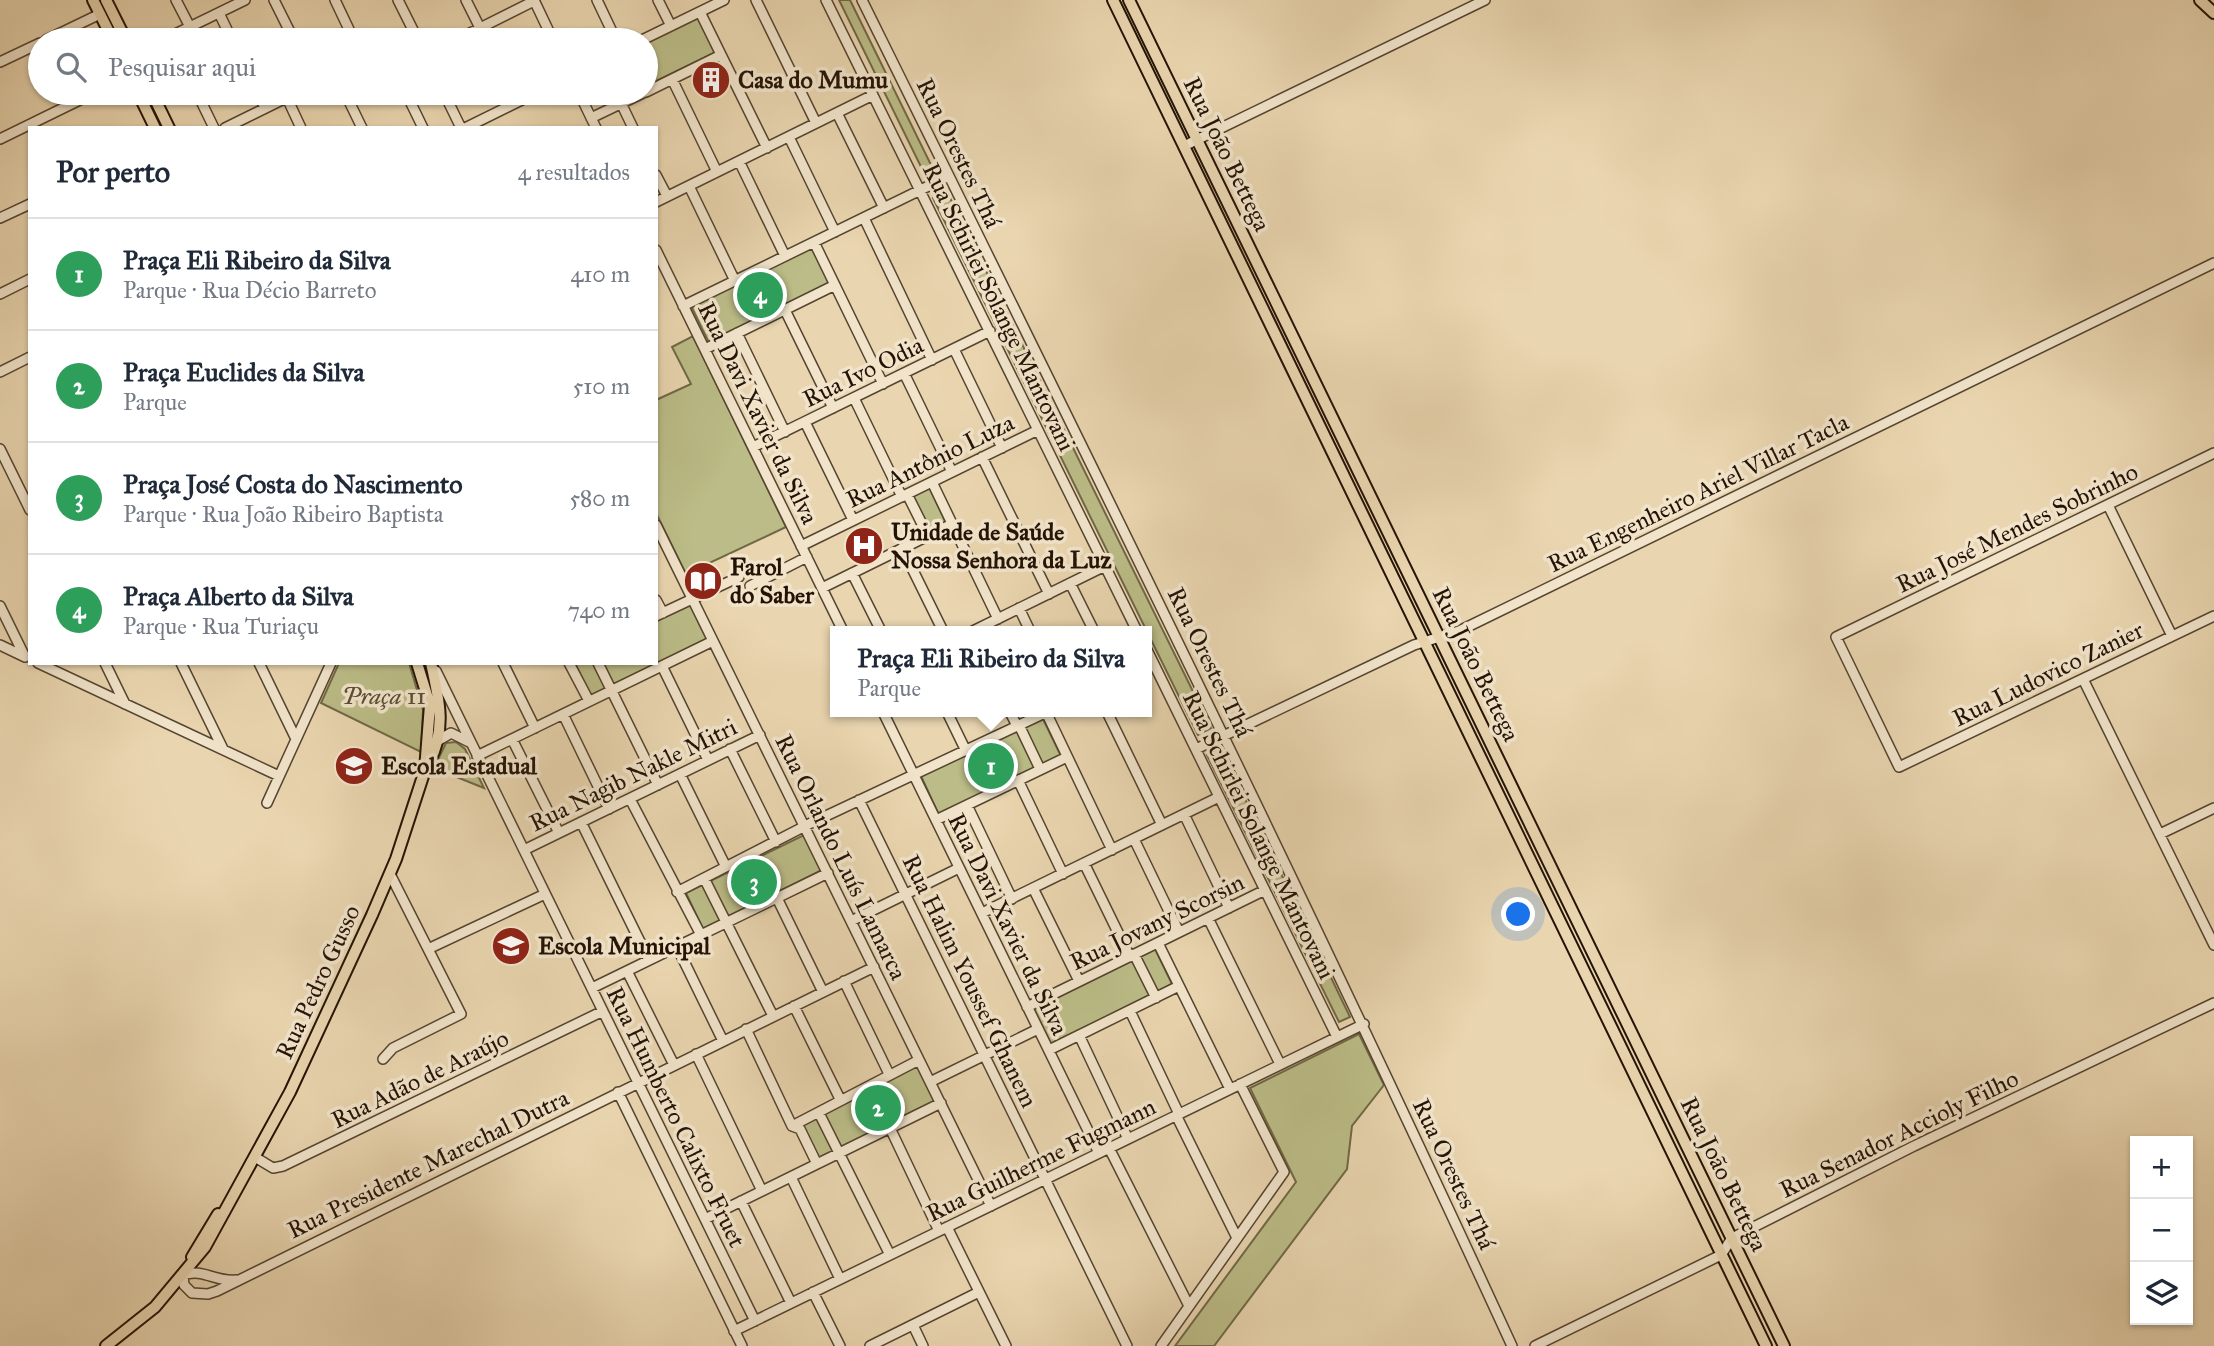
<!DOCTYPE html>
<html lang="pt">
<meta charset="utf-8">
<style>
:root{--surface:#fff;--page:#f2f2f3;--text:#1f2937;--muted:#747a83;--line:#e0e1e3;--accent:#8f2418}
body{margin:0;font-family:"IM FELL Great Primer",serif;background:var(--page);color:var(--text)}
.controls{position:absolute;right:21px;bottom:21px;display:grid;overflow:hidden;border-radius:0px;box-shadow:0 2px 5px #0004}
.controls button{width:63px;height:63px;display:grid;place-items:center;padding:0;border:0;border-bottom:2px solid var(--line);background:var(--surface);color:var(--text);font:35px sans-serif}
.you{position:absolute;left:1519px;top:915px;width:24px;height:24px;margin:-18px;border:5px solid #fff;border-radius:50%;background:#1a73e8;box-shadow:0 0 0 10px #1a73e833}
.badge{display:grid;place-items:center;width:46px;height:46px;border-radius:50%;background:var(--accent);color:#fff;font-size:23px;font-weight:700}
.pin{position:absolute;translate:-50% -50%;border:4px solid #fff;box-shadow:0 2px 7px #0006}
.popup{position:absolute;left:830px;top:626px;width:322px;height:91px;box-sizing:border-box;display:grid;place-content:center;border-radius:0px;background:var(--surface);filter:drop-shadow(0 2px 5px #0005);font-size:23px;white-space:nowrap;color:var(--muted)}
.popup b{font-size:26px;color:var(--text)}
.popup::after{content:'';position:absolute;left:50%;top:100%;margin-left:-14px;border:14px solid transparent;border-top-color:var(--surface)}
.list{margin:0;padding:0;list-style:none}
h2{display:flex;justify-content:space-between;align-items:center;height:91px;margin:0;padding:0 28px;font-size:30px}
h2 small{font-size:23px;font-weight:400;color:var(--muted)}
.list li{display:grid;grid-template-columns:46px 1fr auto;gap:21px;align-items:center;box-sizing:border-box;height:112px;padding:0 28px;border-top:2px solid var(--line)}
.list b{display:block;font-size:26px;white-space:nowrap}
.list p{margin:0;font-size:23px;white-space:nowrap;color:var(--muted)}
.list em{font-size:23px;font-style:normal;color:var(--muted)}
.icon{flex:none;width:38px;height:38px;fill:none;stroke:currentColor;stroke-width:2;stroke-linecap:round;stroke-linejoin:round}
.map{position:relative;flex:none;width:2214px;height:1346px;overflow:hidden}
.search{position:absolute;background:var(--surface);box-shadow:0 2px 5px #0004;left:28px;top:28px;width:630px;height:77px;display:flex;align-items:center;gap:18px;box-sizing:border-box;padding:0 24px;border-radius:38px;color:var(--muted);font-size:26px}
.panel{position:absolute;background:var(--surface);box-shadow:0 2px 5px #0004;left:28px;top:126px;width:630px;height:539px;border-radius:0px}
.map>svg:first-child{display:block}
.green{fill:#bbbc87;stroke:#706846;stroke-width:2}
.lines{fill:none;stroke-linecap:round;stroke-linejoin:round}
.minor-casing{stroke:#554430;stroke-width:12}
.major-casing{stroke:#241305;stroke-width:14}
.minor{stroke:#f1e4cb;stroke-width:9}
.major{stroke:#e9d5af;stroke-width:10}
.labels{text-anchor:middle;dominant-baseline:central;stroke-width:7;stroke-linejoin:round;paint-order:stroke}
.poi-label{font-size:24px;font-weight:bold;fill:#241305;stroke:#f1e4cb;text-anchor:start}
.street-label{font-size:24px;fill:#241305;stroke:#f1e4cb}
.park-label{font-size:24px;font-style:italic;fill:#594e32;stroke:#f1e4cb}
</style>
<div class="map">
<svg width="2214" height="1346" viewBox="0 0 2214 1346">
<rect width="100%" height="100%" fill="#e9d5af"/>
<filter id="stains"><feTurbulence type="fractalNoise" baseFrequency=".00286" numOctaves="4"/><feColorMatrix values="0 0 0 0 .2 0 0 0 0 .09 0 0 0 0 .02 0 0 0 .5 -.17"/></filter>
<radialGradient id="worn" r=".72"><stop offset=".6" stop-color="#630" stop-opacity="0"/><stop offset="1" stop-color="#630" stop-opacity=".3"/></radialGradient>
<!-- green -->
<path class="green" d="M839 0H850L935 173 926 177Z
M699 17 716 52 646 86V42Z
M947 192 1211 728 1198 735 933 198Z
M812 247 830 285 709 343 691 306Z
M693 336 786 527 686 574 656 513V400L691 384 672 347Z
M929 487 946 523 930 531 912 495Z
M690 604 708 640 591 697 575 663H656V620Z
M339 663H409L423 710 421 752 321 703Z
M1042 717 1061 756 939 815 921 776Z
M456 742 465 749 484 788 434 768 446 743Z
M1221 749 1350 1017 1339 1022 1207 755Z
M804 835 822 870 703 929 686 893Z
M1155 949 1172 984 1051 1044 1034 1009Z
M1359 1034 1384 1085 1352 1126 1347 1169 1214 1346H1175L1296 1182 1250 1088Z
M918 1065 935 1101 818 1159 801 1126Z"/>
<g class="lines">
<!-- minor casing -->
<g class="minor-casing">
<path id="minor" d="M176 0 190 27
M274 0 294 40
M335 0 354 40
M398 0 418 40
M466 0 486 40
M534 0 553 40
M597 0 616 40
M658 0 671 26
M756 0 816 123
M826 0 1137 631
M862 0C1083 447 1304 893 1512 1346
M700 12 767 148
M219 13 232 40
M46 40 100 14
M163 40 245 0
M403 40 415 34
M456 40 534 1
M642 40 724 0
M0 62 40 43
M672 79 717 172
M646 92 721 55
M197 93 214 128
M258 93 265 108
M345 93 362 128
M406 93 423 128
M444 93 461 128
M579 93 596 128
M287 98 301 128
M621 103 633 128
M837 113 884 208
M591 118 643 93
M225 128 296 93
M465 128 536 93
M789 137 835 232
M0 139 94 93
M1184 146 1485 0
M739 161 785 256
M656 175 667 196
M689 186 735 281
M656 202 873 95
M0 218 30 204
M864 218 932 360
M814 242 883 384
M656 250 843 631
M0 294 30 279
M683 306 949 176
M785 310 833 408
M737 333 785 432
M705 349 835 285
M954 349 1002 448
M0 372 30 357
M904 373 952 472
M854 398 902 497
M805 422 853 520
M753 447 990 331
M0 449 30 510
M2214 453 1836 637 1899 767 2214 616
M982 457 1049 594
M932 482 998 619
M907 494 928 536
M2108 505 2172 636
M656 525 991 1206
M801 546 1038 430
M902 548 943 631
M852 573 881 631
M1070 583 1094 631
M750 586 807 557
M822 588 952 524
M656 600 663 613
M0 606 25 657
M1019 608 1030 631
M656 616 739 577
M973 631 1105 566
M0 645 25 657
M1147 650 1337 1037
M38 663 279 776
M105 663 125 704
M181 663 223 749
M259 663 296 739
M503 663 535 728
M569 663 589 701
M598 663 658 785
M662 666 708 760
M436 671 755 1321
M2083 679 2214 945
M883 712 1099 1153
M947 712 966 751
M1010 712 1017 726
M1046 712 1112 850
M1107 712 1162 825
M563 714 609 809
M1019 725 1040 769
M512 739 559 833
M439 740 451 733 469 742
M730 749 776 842
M1196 749 1414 645 1459 631 2214 263
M477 756 713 641
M680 774 726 867
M1018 780 1063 874
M630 799 701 935
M859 800 1127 1346
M267 803 331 663
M967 805 1012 899
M1184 814 1229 908
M936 820 1067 757
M581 822 649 960
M2160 834 2214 808
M1134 839 1179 932
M524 850 760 735
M1084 863 1130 957
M704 878 773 1016
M1033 888 1079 981
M677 892 811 823 1047 712
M777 898 823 992
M982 913 1219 797
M1208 918 1280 1064
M851 921 959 868
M1158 943 1230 1089
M677 947 723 1041
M428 949 545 894
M1134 954 1156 998
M627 971 674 1065
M844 981 889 1074
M592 988 828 873
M794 1006 840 1099
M1027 1007 1265 890
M1130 1011 1179 1114
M746 1029 792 1126 800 1129 817 1164
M1079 1035 1128 1139
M1049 1050 1179 986
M696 1054 762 1191
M383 1059 393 1048 461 1014 390 874
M930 1082 1038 1029
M618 1092 742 1346
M819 1113 890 1255
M1176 1115 1237 1238
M792 1126 919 1060
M890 1128 939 1231
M1109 1148 1189 1306
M255 1157 273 1168 283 1166 603 1011
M791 1177 840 1279
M741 1201 791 1303
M705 1219 941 1103
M947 1227 1006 1346
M236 1280C215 1282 203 1268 183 1275L184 1285 192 1293 208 1294 217 1291 874 967
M813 1292 840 1346
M913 1325 923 1346
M734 1331 1364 1024
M870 1346 979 1292
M1161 1346 1284 1172 1240 1084
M1535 1346 1721 1255 1732 1238 1914 1146 2214 1003"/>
</g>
<!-- major casing -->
<g class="major-casing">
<path id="major" d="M93 0 113 40
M106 0 126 40
M1113 0 1766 1346
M1129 0 1784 1346
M2200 0 2214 13
M138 93 155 128
M152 93 169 128
M428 764C447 732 439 698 431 663
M192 1257 218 1214
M106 1346 155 1307 205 1247 290 1092 372 915 396 859 425 770 430 705 417 663"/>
</g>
<!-- minor -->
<use href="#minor" class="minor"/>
<!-- major -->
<use href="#major" class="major"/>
</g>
<!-- icons -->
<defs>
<g id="building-disc" transform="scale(2.0125)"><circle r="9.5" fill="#8f2418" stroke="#f1e4cb"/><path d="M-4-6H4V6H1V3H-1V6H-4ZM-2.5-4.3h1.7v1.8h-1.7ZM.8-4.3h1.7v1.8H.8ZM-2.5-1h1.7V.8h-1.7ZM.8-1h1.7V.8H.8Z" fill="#fff"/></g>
<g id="hospital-disc" transform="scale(2.0125)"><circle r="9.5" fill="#8f2418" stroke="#f1e4cb"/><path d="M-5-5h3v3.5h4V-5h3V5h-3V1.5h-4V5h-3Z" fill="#fff"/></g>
<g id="library-disc" transform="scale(2.0125)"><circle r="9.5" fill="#8f2418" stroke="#f1e4cb"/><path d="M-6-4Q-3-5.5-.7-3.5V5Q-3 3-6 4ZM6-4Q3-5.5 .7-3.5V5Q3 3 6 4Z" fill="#fff"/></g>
<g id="school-disc" transform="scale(2.0125)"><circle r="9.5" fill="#8f2418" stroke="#f1e4cb"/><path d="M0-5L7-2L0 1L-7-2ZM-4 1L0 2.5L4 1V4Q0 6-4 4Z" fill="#fff"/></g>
</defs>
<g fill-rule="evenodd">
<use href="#building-disc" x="711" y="80"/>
<use href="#hospital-disc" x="864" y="546"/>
<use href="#library-disc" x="703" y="581"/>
<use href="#school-disc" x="354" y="766"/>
<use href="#school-disc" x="511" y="946"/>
</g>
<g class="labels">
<!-- poi labels -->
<g class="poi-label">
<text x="738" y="80">Casa do Mumu</text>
<text x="891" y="532">Unidade de Saúde<tspan x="891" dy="28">Nossa Senhora da Luz</tspan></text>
<text x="730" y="567">Farol<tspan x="730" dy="28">do Saber</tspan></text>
<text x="381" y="766">Escola Estadual</text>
<text x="538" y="946">Escola Municipal</text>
</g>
<!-- street labels -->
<g class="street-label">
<text transform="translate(959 153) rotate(64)">Rua Orestes Thá</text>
<text transform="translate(1227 154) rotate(64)">Rua João Bettega</text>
<text transform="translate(999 307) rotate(64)">Rua Schirlei Solange Mantovani</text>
<text transform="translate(863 372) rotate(-26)">Rua Ivo Odia</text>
<text transform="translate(758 413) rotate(64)">Rua Davi Xavier da Silva</text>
<text transform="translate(930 461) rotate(-26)">Rua Antônio Luza</text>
<text transform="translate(1698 493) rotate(-26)">Rua Engenheiro Ariel Villar Tacla</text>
<text transform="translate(2017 528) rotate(-26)">Rua José Mendes Sobrinho</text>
<text transform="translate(1210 662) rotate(64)">Rua Orestes Thá</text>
<text transform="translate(1476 664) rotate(64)">Rua João Bettega</text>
<text transform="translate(2048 674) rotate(-26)">Rua Ludovico Zanier</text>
<text transform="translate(633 775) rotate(-26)">Rua Nagib Nakle Mitri</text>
<text transform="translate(1259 835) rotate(64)">Rua Schirlei Solange Mantovani</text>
<text transform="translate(841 857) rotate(64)">Rua Orlando Luís Lamarca</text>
<text transform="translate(1157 922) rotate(-26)">Rua Jovany Scorsin</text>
<text transform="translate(1008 924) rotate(64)">Rua Davi Xavier da Silva</text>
<text transform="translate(970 981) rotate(64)">Rua Halim Youssef Ghanem</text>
<text transform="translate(318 982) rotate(-65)">Rua Pedro Gusso</text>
<text transform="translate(420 1079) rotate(-26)">Rua Adão de Araújo</text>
<text transform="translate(676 1117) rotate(64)">Rua Humberto Calixto Fruet</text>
<text transform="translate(1899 1134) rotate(-26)">Rua Senador Accioly Filho</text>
<text transform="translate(1041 1160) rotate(-26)">Rua Guilherme Fugmann</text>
<text transform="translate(428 1164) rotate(-26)">Rua Presidente Marechal Dutra</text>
<text transform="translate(1454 1174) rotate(65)">Rua Orestes Thá</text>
<text transform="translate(1724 1174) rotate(64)">Rua João Bettega</text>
</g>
<!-- park labels -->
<g class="park-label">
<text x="384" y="696">Praça 11</text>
</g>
</g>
<rect width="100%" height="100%" filter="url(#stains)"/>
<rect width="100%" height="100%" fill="url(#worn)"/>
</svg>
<div class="controls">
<button>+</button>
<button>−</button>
<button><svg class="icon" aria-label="layers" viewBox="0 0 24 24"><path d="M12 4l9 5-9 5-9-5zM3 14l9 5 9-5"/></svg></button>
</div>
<div class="you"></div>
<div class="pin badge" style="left:991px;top:766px;background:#2e9e5b">1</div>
<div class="popup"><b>Praça Eli Ribeiro da Silva</b>Parque</div>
<div class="pin badge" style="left:878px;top:1108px;background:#2e9e5b">2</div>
<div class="pin badge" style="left:754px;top:882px;background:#2e9e5b">3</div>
<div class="pin badge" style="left:760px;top:295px;background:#2e9e5b">4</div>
<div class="search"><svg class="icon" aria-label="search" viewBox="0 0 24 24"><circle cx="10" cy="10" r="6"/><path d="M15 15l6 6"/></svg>Pesquisar aqui</div>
<section class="panel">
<h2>Por perto<small>4 resultados</small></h2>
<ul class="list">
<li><span class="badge" style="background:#2e9e5b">1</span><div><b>Praça Eli Ribeiro da Silva</b><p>Parque · Rua Décio Barreto</p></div><em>410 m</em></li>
<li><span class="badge" style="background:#2e9e5b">2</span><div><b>Praça Euclides da Silva</b><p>Parque</p></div><em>510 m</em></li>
<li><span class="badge" style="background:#2e9e5b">3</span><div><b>Praça José Costa do Nascimento</b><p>Parque · Rua João Ribeiro Baptista</p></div><em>580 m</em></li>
<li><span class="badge" style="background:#2e9e5b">4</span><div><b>Praça Alberto da Silva</b><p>Parque · Rua Turiaçu</p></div><em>740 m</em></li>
</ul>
</section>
</div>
